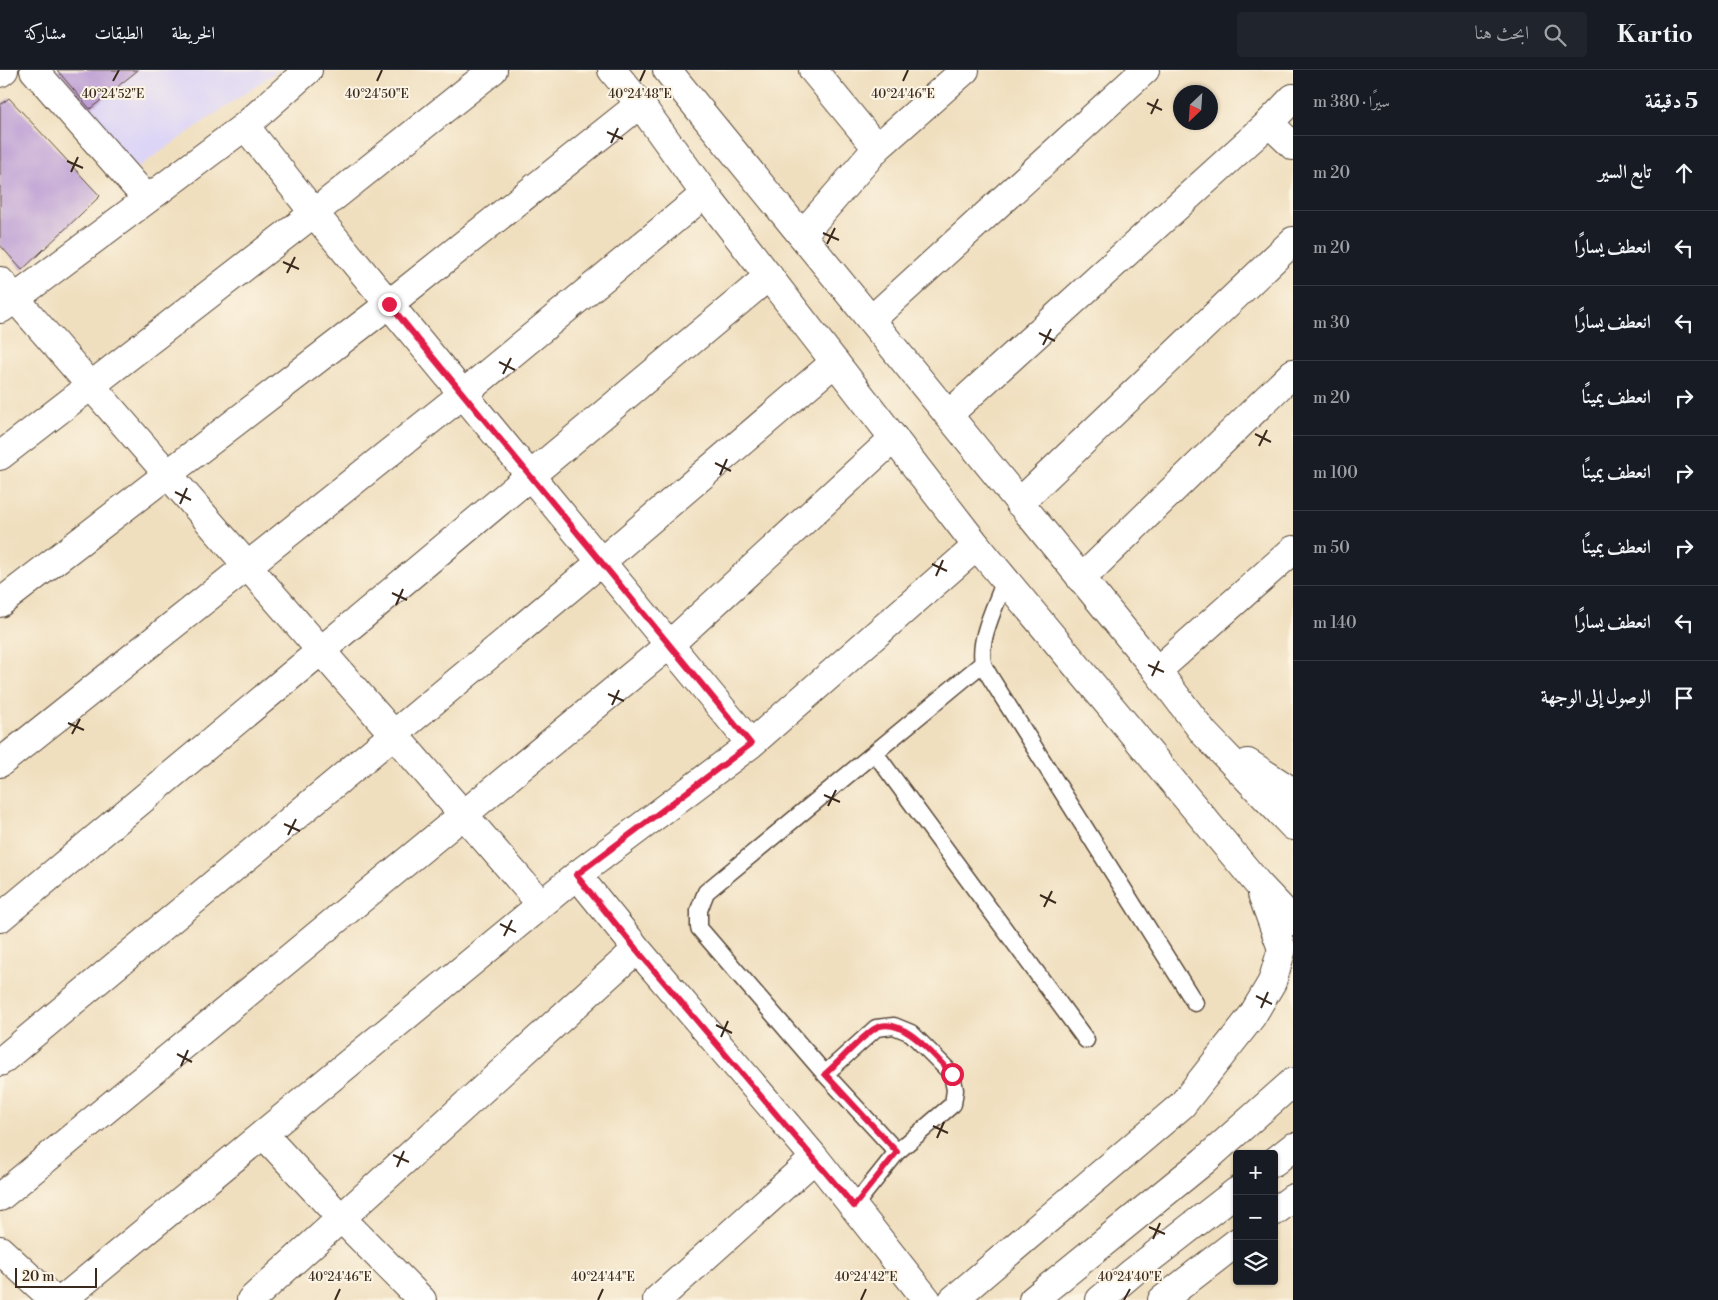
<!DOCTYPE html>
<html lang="ar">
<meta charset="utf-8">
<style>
:root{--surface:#171b24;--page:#20242c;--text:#f1f3f6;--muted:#9ea1a6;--line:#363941}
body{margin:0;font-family:"Libre Bodoni",Amiri,serif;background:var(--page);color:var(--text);direction:rtl}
.controls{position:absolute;right:15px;bottom:15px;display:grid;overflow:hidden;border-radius:5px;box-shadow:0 1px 4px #0004}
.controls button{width:45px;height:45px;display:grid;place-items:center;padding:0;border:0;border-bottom:1px solid var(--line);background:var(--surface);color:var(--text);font:25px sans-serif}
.compass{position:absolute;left:1173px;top:15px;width:45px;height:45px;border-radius:50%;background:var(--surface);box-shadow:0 1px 4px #0004;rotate:205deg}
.scale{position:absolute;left:15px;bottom:12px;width:82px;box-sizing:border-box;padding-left:5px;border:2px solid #3b2a1e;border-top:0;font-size:14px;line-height:18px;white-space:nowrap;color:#3b2a1e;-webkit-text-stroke:4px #fcf5e5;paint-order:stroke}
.stop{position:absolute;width:15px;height:15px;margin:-11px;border:4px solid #e11d48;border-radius:50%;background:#fff}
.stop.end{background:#e11d48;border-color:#fff;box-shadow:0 1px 5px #0008}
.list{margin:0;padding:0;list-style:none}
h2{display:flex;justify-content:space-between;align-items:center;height:65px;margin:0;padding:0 20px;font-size:21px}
h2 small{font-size:16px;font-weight:400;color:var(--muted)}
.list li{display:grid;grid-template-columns:32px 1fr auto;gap:15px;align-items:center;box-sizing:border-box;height:75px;padding:0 20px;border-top:1px solid var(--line)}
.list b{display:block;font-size:19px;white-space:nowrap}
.list em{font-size:16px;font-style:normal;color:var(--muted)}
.icon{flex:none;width:28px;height:28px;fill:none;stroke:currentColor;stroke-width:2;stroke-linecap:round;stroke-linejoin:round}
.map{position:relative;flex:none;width:1293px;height:1230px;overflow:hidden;direction:ltr}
header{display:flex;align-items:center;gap:30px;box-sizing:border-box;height:70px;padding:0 25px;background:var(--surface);border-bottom:1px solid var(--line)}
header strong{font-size:24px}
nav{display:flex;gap:28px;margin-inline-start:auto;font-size:18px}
.search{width:350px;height:45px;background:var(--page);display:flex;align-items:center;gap:12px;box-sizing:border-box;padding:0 18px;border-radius:5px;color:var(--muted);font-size:19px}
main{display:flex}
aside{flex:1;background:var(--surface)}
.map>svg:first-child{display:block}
.built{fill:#ddd5f6}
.building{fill:#b797d3}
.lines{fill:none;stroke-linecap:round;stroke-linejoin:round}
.lane-casing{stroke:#564536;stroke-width:19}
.street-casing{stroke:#564536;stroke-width:30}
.secondary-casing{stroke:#564536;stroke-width:30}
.highway-casing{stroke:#564536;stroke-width:30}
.lane{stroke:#fff;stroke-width:16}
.street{stroke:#fff;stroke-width:28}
.secondary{stroke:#fff;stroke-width:28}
.highway{stroke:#fff;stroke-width:28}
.route{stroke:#e11d48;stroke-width:6}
.ticks{fill:none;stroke:#3b2a1e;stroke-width:2}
.ticks-label{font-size:12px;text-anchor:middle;fill:#3b2a1e;stroke:#fcf5e5;stroke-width:4;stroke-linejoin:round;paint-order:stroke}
</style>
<header>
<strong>Kartio</strong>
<div class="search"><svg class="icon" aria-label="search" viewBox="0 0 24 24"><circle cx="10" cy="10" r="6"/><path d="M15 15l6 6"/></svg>ابحث هنا</div>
<nav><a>الخريطة</a><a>الطبقات</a><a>مشاركة</a></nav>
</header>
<main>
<aside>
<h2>5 دقيقة<small>سيرًا · 380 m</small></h2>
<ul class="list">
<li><svg class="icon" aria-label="ahead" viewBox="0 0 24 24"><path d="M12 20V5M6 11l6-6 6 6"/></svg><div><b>تابع السير</b></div><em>20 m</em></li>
<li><svg class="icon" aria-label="left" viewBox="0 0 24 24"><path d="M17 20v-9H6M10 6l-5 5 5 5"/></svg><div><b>انعطف يسارًا</b></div><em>20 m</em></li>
<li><svg class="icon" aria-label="left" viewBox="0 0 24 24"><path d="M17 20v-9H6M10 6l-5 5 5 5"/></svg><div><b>انعطف يسارًا</b></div><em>30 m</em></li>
<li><svg class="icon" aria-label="right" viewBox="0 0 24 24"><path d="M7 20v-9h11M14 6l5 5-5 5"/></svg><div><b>انعطف يمينًا</b></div><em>20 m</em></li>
<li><svg class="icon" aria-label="right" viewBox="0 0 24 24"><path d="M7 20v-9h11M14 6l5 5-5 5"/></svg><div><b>انعطف يمينًا</b></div><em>100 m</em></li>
<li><svg class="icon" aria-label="right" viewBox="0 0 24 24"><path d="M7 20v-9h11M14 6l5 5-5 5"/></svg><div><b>انعطف يمينًا</b></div><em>50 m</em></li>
<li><svg class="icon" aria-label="left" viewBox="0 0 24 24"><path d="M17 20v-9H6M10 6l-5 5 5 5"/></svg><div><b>انعطف يسارًا</b></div><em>140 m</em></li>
<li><svg class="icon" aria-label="arrive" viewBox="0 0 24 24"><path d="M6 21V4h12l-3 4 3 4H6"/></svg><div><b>الوصول إلى الوجهة</b></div></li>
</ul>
</aside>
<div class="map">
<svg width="1293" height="1230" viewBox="0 0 1293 1230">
<rect width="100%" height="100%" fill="#fcf5e5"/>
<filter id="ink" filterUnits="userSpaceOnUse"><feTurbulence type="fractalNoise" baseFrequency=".02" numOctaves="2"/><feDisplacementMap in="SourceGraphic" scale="10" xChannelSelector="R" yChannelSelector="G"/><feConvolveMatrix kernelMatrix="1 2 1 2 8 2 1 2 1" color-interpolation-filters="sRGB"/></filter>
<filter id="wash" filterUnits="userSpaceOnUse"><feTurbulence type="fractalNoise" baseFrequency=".0096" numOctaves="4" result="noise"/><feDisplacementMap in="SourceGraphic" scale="20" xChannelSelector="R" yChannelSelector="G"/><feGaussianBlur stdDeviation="1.12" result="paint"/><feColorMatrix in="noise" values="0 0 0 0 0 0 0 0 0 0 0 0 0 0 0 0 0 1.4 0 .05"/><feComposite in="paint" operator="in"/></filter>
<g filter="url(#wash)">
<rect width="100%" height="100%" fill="#f0dfbf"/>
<!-- built -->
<path class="built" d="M48 0H279L137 98Z"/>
<g id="blocks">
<!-- building -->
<path class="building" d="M57 0H138L90 39Z
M9 28 100 126 22 200 0 175V35Z"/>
</g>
</g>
<g filter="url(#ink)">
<use href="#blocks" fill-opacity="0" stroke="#564536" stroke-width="1"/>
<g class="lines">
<!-- lane casing -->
<g class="lane-casing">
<path id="lane" d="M1005 510C997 533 978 568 983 593 984 598 988 603 990 607L1195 933
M875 683 1086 970
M825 1004 876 958 894 956 911 963 952 1004 955 1020 953 1034 897 1082 854 1136
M897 1082 825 1004 699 858V840L706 822 983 593"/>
</g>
<!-- street casing -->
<g class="street-casing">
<path id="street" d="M34 0 147 129
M813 0 877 78
M0 3 4 0
M1269 53 1293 76
M245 56 314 143 751 674
M802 165 877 78 965 0
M0 211 541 834
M1 239 245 56 308 0
M871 250 1145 0
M948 345 1269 53 1293 28
M0 386 314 143 493 0
M1019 433 1293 171
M1081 509 1293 303
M0 533 389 234 640 34
M1157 601 1293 480
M0 693 463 324 705 124
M577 805 637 879 815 1088 927 1230
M0 848C256 634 514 421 769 206
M0 992 601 492 835 292
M263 1064 341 1148 422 1230
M0 1127 669 575 894 368
M0 1180 54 1230
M62 1230 577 805 751 674 977 476
M251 1230 637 879
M657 1230 815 1088"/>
</g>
<!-- secondary casing -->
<g class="secondary-casing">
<path id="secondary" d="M1274 1142 1293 1128
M1162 1230 1237 1172"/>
</g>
<!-- highway casing -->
<g class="highway-casing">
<path id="highway" d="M612 0 640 34 705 124 977 476 1258 814 1293 851
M667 0 1157 601 1204 663 1293 756
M1248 693 1293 722
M1274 1092 1293 1077
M953 1230 1182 1035 1252 946 1272 912 1282 879 1262 824
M1033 1230 1204 1091 1293 1012
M1100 1230 1133 1202 1237 1121"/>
</g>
<!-- lane -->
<use href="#lane" class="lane"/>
<!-- street -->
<use href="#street" class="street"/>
<!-- secondary -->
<use href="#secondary" class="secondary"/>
<!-- highway -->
<use href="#highway" class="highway"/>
</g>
</g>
<g class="lines" filter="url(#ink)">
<!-- route -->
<path class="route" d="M389 234 751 674 576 805 636 879 854 1136 897 1082 825 1004C841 990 857 971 874 959 900 942 935 987 952 1004"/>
</g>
<!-- ticks -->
<path class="ticks" d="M113 11 119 0M377 11 382 0M640 11 645 0M903 11 908 0M1147 33 1162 40M1151 44 1158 29M607 62 623 69M611 73 618 58M67 91 83 98M71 102 78 87M823 163 839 170M827 174 835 158M283 192 299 199M287 203 295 187M1039 263 1055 271M1043 275 1051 259M499 292 515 300M503 304 511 288M1255 364 1271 372M1259 376 1267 360M715 393 731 401M720 405 727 389M175 422 191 430M180 434 187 418M932 494 947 501M936 506 943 490M392 523 407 530M396 535 403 519M1148 595 1164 602M1152 606 1159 591M608 624 624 631M612 635 619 620M68 653 84 660M72 664 80 649M824 725 840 732M828 736 836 720M284 754 300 761M288 765 296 749M1040 825 1056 833M1044 837 1052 821M500 854 516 862M504 866 512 850M1256 926 1272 934M1261 938 1268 922M716 955 732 963M721 967 728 951M177 984 192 992M181 996 188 980M933 1056 948 1063M937 1068 944 1052M393 1085 409 1092M397 1097 404 1081M1149 1157 1165 1164M1153 1169 1160 1153M335 1230 340 1219M598 1230 603 1219M861 1230 866 1219M1124 1230 1130 1219"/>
<g class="ticks-label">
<text x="113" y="28">40°24'52"E</text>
<text x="377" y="28">40°24'50"E</text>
<text x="640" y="28">40°24'48"E</text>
<text x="903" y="28">40°24'46"E</text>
<text x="866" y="1211">40°24'42"E</text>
<text x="1130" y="1211">40°24'40"E</text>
<text x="340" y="1211">40°24'46"E</text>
<text x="603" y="1211">40°24'44"E</text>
</g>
</svg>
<div class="controls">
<button>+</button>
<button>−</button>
<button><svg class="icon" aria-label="layers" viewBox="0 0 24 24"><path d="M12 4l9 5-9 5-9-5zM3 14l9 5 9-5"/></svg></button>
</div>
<svg class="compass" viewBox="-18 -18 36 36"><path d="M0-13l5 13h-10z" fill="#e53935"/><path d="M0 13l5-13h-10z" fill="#9ea1a6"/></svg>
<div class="scale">20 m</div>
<div class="stop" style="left:952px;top:1004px"></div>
<div class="stop end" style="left:389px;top:234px"></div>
</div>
</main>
